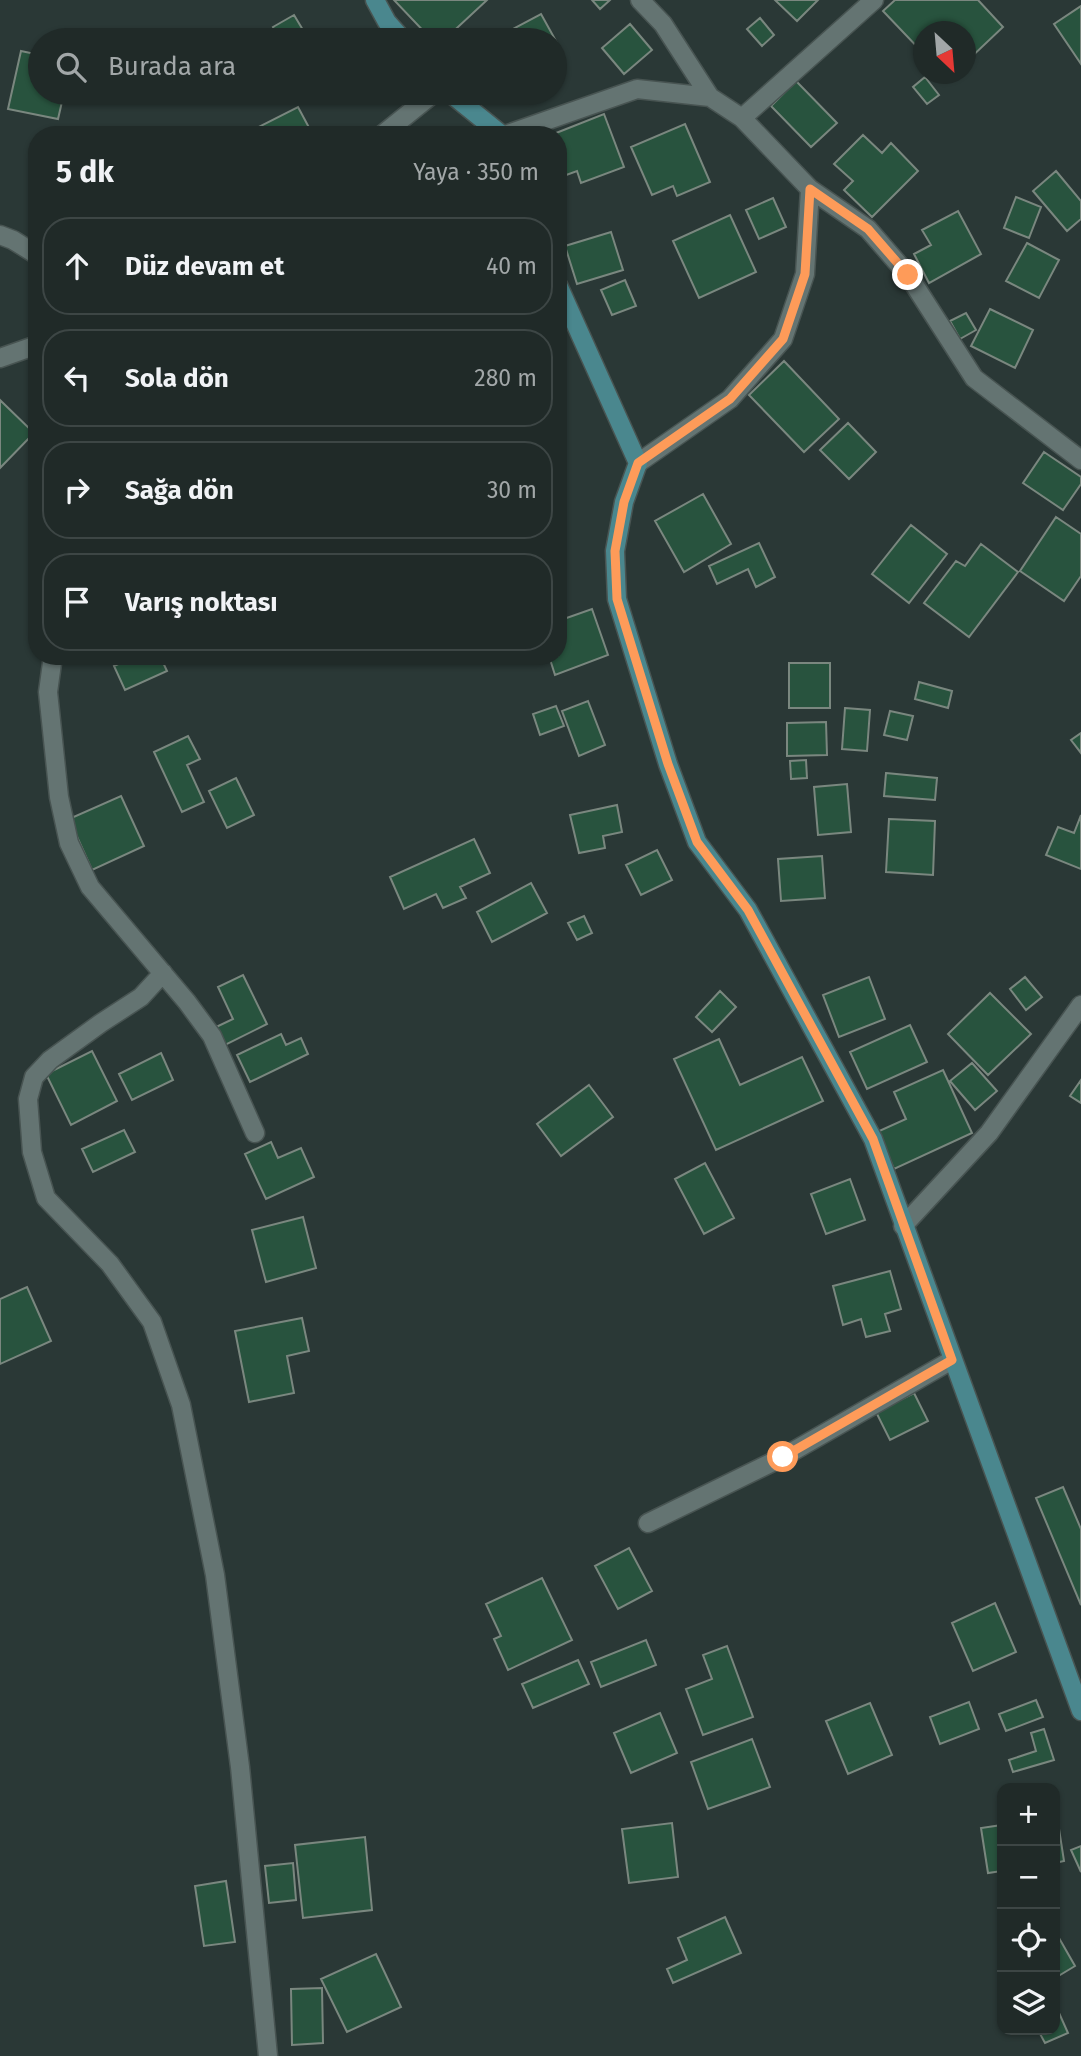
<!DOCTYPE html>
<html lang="tr">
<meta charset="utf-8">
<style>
:root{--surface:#202a28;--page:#2d3634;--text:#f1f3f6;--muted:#a2a7a8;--line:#3d4645}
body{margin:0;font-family:"Fira Sans",sans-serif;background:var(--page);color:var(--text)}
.controls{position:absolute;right:21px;bottom:21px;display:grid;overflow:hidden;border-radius:14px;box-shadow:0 2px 5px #0004}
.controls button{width:63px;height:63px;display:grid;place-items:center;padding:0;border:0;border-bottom:2px solid var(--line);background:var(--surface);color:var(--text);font:35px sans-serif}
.compass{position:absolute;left:913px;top:21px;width:63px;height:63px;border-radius:50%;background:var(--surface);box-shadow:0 2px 5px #0004;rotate:154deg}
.stop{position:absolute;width:21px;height:21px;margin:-16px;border:5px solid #fe9b59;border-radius:50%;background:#fff}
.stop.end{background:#fe9b59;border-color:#fff;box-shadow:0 2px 7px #0008}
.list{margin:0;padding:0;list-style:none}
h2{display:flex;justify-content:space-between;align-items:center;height:91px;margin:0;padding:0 28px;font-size:30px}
h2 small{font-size:23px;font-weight:400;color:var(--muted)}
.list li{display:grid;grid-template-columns:46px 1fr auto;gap:21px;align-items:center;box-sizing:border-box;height:98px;margin:0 14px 14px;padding:0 14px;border:2px solid var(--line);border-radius:28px}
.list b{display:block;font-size:26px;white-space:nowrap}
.list em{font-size:23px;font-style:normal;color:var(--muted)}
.icon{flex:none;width:38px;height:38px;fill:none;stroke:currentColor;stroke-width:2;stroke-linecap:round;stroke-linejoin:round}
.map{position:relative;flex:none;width:1081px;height:2056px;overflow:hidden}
.search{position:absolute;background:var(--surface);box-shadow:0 2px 5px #0004;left:28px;top:28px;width:539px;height:77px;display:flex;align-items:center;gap:18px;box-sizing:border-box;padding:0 24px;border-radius:38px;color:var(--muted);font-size:26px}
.panel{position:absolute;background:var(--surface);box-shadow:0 2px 5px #0004;left:28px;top:126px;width:539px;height:539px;border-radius:28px}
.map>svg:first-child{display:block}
.building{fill:#28533e;stroke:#7a877f;stroke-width:2}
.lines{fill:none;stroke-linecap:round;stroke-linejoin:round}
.street-casing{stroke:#485452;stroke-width:21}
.secondary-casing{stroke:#485452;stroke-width:21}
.street{stroke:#647472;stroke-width:18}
.secondary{stroke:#4a878e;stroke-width:18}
.route{stroke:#fe9b59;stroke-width:9}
</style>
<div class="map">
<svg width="1081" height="2056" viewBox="0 0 1081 2056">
<rect width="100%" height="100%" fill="#2a3836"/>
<!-- building -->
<path class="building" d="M394 0H487L444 40H432Z
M592 0H610L600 9Z
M775 0H818L797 21Z
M895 0H978L1003 27 965 63V32H923V53L883 11Z
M1081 6V64L1054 24Z
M541 14 561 50 555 53V40H492Z
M294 15 309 40H281L273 27Z
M760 18 774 35 762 46 747 29Z
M630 24 652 50 624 74 602 48Z
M21 51 40 55V93H64L58 119 8 109Z
M925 77 939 95 927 104 913 87Z
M796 81 837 123 811 147 771 106Z
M298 107 313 135H243Z
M604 114 624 167 581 183 577 171 558 178V135H551Z
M685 124 710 182 677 196 673 186 652 195 631 147Z
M863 135 882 153 891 143 918 171 872 217 844 190 853 181 834 164Z
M1056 171 1081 201V219L1067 231 1033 191Z
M1016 197 1041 207 1029 238 1004 228Z
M773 198 786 227 759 239 746 210Z
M958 211 981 254 929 283 914 254 931 245 922 230Z
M730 215 756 272 699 298 673 241Z
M611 232 623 270 577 284 565 246Z
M1027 243 1059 260 1039 298 1006 281Z
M625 280 636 306 612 315 601 290Z
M990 309 1033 330 1015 368 971 346Z
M966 313 976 330 960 339 950 321Z
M784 361 839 419 804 452 749 395Z
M0 400 34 433 0 468Z
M848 423 876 452 849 479 820 450Z
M1044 452 1081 477V484L1063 510 1023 483Z
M703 494 731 544 684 572 655 521Z
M1056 517 1081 534V576L1064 601 1020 571Z
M911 525 947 554 909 603 872 574Z
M759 543 775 577 756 587 748 569 717 584 709 566Z
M981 544 1018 572 969 637 924 603 956 561 965 566Z
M592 609 608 655 555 675 549 656H558V621Z
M136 656H160L167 671 125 690 114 666Z
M789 663H830V708H789Z
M919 682 952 691 948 708 915 699Z
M588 701 605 745 579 756 562 711Z
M556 706 564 726 540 735 533 714Z
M845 708 870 710 867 751 842 749Z
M890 711 913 716 907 740 884 735Z
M826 722 827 755 787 756V723Z
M1081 733V753L1071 740Z
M188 736 200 759 187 765 204 802 182 812 154 752Z
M806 760 807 778 791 779 790 761Z
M886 773 937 778 935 800 884 796Z
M236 778 254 815 227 828 209 791Z
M847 784 851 832 818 835 814 787Z
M121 796 144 846 92 870 69 819Z
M617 805 622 832 603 836 605 848 579 853 570 815Z
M1081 815V869L1046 855 1058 827 1074 833Z
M889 819 935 821 933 875 886 872Z
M474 839 490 873 460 887 466 898 443 908 436 894 404 909 390 877Z
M657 850 672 880 641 895 626 865Z
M822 856 825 898 781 901 778 859Z
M531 883 547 913 492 942 477 912Z
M584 916 592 933 577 940 568 923Z
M243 975 267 1024 223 1046 214 1028 233 1019 218 987Z
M869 977 885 1019 839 1037 823 995Z
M1025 977 1042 997 1026 1010 1010 989Z
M720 991 736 1007 712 1032 696 1017Z
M990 993 1031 1034 988 1075 948 1034Z
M910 1025 927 1062 867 1089 850 1052Z
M281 1034 286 1045 301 1038 308 1054 250 1082 237 1055Z
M719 1039 740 1085 802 1057 823 1101 716 1150 674 1059Z
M92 1051 117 1101 71 1125 46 1074Z
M161 1053 173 1080 132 1100 119 1074Z
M972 1063 997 1091 975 1110 950 1081Z
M943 1070 972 1133 894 1169 877 1132 906 1119 894 1092Z
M1081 1080V1103L1070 1096Z
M589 1085 613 1117 561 1156 537 1124Z
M124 1130 135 1152 93 1172 82 1149Z
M271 1142 278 1158 301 1148 314 1177 266 1199 245 1154Z
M705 1163 734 1218 704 1234 675 1179Z
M850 1179 865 1220 826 1234 811 1194Z
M303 1217 316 1268 266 1282 252 1230Z
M890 1271 901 1309 885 1314 890 1331 866 1337 861 1319 843 1325 833 1286Z
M27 1287 51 1341 0 1364V1299Z
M302 1318 309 1351 287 1356 294 1393 249 1402 235 1331Z
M914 1393 928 1421 890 1440 876 1412Z
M1063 1487 1081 1529V1605L1036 1498Z
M629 1548 652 1591 618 1609 595 1566Z
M542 1578 572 1640 508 1670 494 1639 501 1636 486 1604Z
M995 1603 1016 1652 973 1671 952 1623Z
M646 1640 656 1665 601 1687 591 1662Z
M727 1646 753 1717 703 1735 686 1689 712 1679 703 1655Z
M578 1660 589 1684 533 1708 522 1684Z
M1036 1700 1043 1717 1006 1731 999 1714Z
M969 1702 979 1729 940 1744 930 1717Z
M870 1703 892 1755 848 1774 826 1721Z
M660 1713 677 1753 631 1773 614 1733Z
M1044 1729 1054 1760 1013 1772 1009 1760 1036 1751 1031 1733Z
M752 1739 770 1787 708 1809 691 1762Z
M1057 1816 1064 1861 1055 1863V1817Z
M672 1823 678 1877 629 1883 622 1829Z
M1002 1825V1871L988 1873 981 1828Z
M365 1837 372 1910 303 1918 295 1845Z
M1081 1846V1872L1071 1850Z
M293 1863 296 1900 269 1903 265 1866Z
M226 1881 235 1942 204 1946 195 1886Z
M725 1917 741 1953 673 1983 667 1969 687 1960 678 1938Z
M1055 1931 1075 1966 1055 1978Z
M376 1954 401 2007 347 2032 321 1979Z
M322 1988 323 2043 292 2045 291 1989Z
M1055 2004 1068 2033 1045 2043 1038 2030H1055Z"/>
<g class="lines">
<!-- street casing -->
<g class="street-casing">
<path id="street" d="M640 0 663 24 710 97 742 118 810 189 868 229 908 275 974 378 1081 460
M742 118 874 0
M382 135 434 93
M505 135 637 89 710 97
M0 235 13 240 37 255
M0 358 37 345
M638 463 730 399 783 339 805 274 810 189
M53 656 48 692 59 797 69 843 90 887 187 1002 212 1036 255 1133
M163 973 141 997 101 1023 50 1060 34 1077 28 1099 32 1152 46 1198 110 1264 152 1322 181 1405 215 1575 240 1767 268 2056
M903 1226 989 1133 1081 1005
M648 1523 783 1457 952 1360"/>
</g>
<!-- secondary casing -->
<g class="secondary-casing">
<path id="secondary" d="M375 0 387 22 403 40
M450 93 502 135
M558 285 638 463 624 502 615 551 617 599 668 764 697 842 748 910 873 1139 1081 1711"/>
</g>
<!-- street -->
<use href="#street" class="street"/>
<!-- secondary -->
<use href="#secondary" class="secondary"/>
</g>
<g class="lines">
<!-- route -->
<path class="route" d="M783 1457 952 1360 873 1139 748 910 697 842 668 764 617 599 615 551 624 502 638 463 730 399 783 339 805 274 810 189 868 229 908 275"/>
</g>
</svg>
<div class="controls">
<button>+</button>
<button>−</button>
<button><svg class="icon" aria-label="locate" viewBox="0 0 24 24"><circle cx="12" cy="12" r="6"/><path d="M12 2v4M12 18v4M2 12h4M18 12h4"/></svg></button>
<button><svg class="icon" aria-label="layers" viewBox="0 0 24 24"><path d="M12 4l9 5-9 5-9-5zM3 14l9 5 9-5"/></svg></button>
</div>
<svg class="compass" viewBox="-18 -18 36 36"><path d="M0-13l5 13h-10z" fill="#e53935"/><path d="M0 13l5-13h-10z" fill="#a2a7a8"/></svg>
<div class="stop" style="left:783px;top:1457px"></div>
<div class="stop end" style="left:908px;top:275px"></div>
<div class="search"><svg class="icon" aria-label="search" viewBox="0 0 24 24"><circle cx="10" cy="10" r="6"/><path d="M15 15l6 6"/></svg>Burada ara</div>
<section class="panel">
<h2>5 dk<small>Yaya · 350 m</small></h2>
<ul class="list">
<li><svg class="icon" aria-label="ahead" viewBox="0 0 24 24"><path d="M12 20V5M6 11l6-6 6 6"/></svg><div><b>Düz devam et</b></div><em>40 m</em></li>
<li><svg class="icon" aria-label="left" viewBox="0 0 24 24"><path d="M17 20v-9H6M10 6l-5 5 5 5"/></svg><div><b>Sola dön</b></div><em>280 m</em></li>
<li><svg class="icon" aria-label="right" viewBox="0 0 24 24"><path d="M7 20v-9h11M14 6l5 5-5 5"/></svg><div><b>Sağa dön</b></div><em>30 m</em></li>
<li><svg class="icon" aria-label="arrive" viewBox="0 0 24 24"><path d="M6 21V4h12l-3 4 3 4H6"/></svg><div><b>Varış noktası</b></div></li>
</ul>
</section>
</div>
